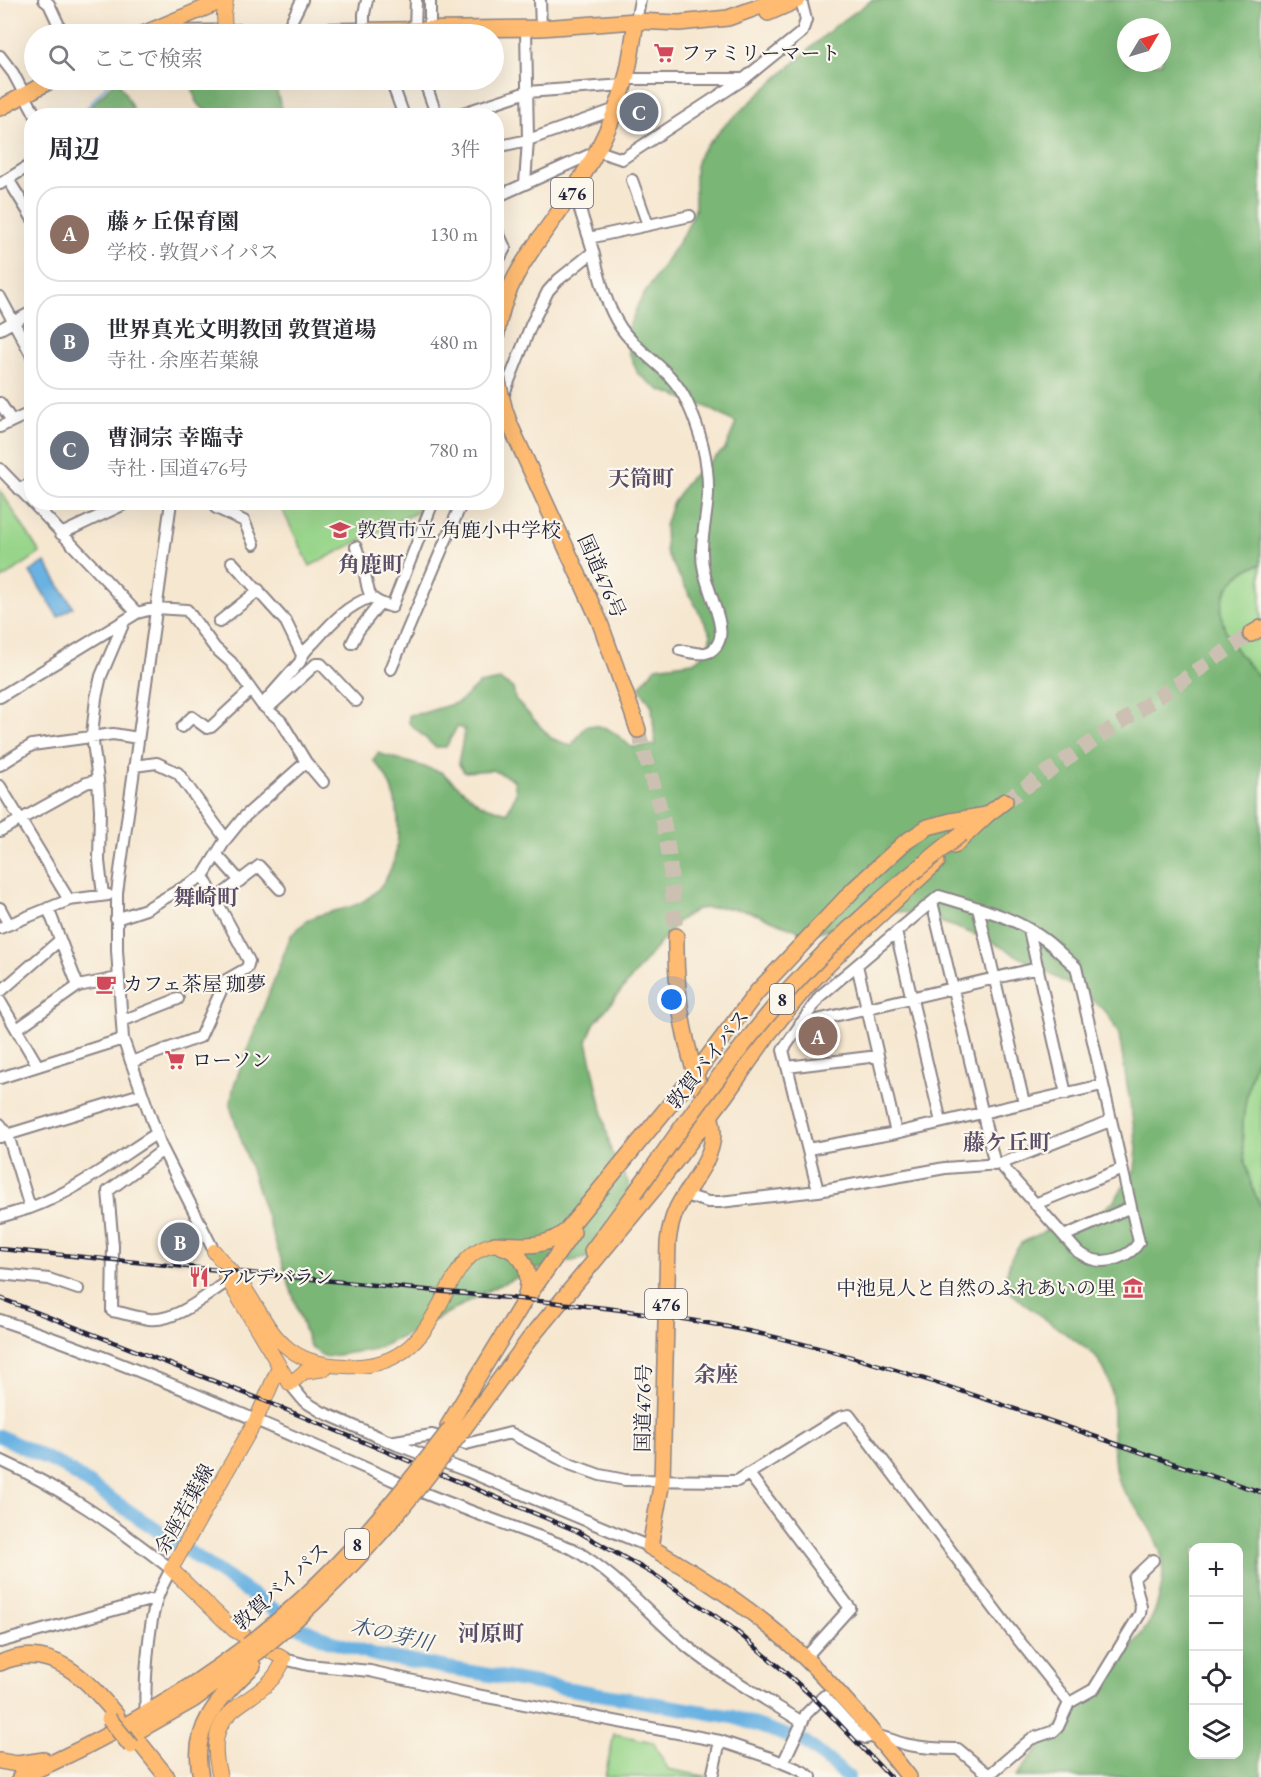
<!DOCTYPE html>
<html lang="ja">
<meta charset="utf-8">
<style>
:root{--surface:#fff;--page:#f7f7f7;--text:#2b2b33;--muted:#7c7c81;--line:#e1e1e2;--accent:#d1495b}
body{margin:0;font-family:"EB Garamond","Noto Serif JP",serif;background:var(--page);color:var(--text)}
.controls{position:absolute;right:18px;bottom:18px;display:grid;overflow:hidden;border-radius:12px;box-shadow:0 6px 24px #0002}
.controls button{width:54px;height:54px;display:grid;place-items:center;padding:0;border:0;border-bottom:2px solid var(--line);background:var(--surface);color:var(--text);font:30px sans-serif}
.compass{position:absolute;left:1117px;top:18px;width:54px;height:54px;border-radius:50%;background:var(--surface);box-shadow:0 6px 24px #0002;rotate:52deg}
.you{position:absolute;left:672px;top:1000px;width:21px;height:21px;margin:-15px;border:4px solid #fff;border-radius:50%;background:#1a73e8;box-shadow:0 0 0 9px #1a73e833}
.badge{display:grid;place-items:center;width:39px;height:39px;border-radius:50%;background:var(--accent);color:#fff;font-size:20px;font-weight:700}
.pin{position:absolute;translate:-50% -50%;border:3px solid #fff;box-shadow:0 2px 6px #0006}
.list{margin:0;padding:0;list-style:none}
h2{display:flex;justify-content:space-between;align-items:center;height:78px;margin:0;padding:0 24px;font-size:26px}
h2 small{font-size:20px;font-weight:400;color:var(--muted)}
.list li{display:grid;grid-template-columns:39px 1fr auto;gap:18px;align-items:center;box-sizing:border-box;height:96px;margin:0 12px 12px;padding:0 12px;border:2px solid var(--line);border-radius:24px}
.list b{display:block;font-size:22px;white-space:nowrap}
.list p{margin:0;font-size:20px;white-space:nowrap;color:var(--muted)}
.list em{font-size:20px;font-style:normal;color:var(--muted)}
.icon{flex:none;width:33px;height:33px;fill:none;stroke:currentColor;stroke-width:2;stroke-linecap:round;stroke-linejoin:round}
.map{position:relative;flex:none;width:1261px;height:1777px;overflow:hidden}
.search{position:absolute;background:var(--surface);box-shadow:0 6px 24px #0002;left:24px;top:24px;width:480px;height:66px;display:flex;align-items:center;gap:15px;box-sizing:border-box;padding:0 21px;border-radius:33px;color:var(--muted);font-size:22px}
.panel{position:absolute;background:var(--surface);box-shadow:0 6px 24px #0002;left:24px;top:108px;width:480px;height:402px;border-radius:24px}
.map>svg:first-child{display:block}
.green{fill:#98d58a;stroke:#5d7c62;stroke-width:1.5}
.forest{fill:#7ab676;stroke:#4e6c58;stroke-width:1.5;fill-rule:evenodd}
.water{fill:#6bb2e2;stroke:#466a8e;stroke-width:1.5}
.lines{fill:none;stroke-linecap:round;stroke-linejoin:round}
.stream{stroke:#6bb2e2;stroke-width:2}
.river{stroke:#6bb2e2;stroke-width:14}
.highway-tunnel{stroke:#ccc0b2;stroke-width:15;stroke-dasharray:15 8;stroke-linecap:butt}
.minor-casing{stroke:#8c8486;stroke-width:14}
.major-casing{stroke:#8c8486;stroke-width:16}
.highway-casing{stroke:#8c8486;stroke-width:18}
.minor{stroke:#fff;stroke-width:10}
.major{stroke:#febb71;stroke-width:14}
.highway{stroke:#febb71;stroke-width:15}
.rail-casing{stroke:#22223b;stroke-width:4.5}
.rail{stroke:#fbf7ec;stroke-width:2;stroke-dasharray:7;stroke-linecap:butt}
.highway-bridge-casing{stroke:#8c8486;stroke-width:18;stroke-linecap:butt}
.highway-bridge{stroke:#febb71;stroke-width:15}
.labels{text-anchor:middle;dominant-baseline:central;stroke-width:4.5;stroke-linejoin:round;paint-order:stroke}
.shield{fill:#fbf7ec;stroke:#636270;stroke-width:1.5}
.shield-label{font-size:18px;font-weight:bold;fill:#22223b}
.poi-label{font-size:20px;fill:#22223b;stroke:#fbf7ec;text-anchor:start}
.street-label{font-size:20px;fill:#22223b;stroke:#fbf7ec}
.water-label{font-size:21px;font-style:italic;fill:#3c5475;stroke:#fbf7ec}
.quarter-label{font-size:22px;font-weight:bold;fill:#5b4e69;stroke:#fbf7ec}
</style>
<div class="map">
<svg width="1261" height="1777" viewBox="0 0 1261 1777">
<rect width="100%" height="100%" fill="#fbf7ec"/>
<filter id="ink" filterUnits="userSpaceOnUse"><feTurbulence type="fractalNoise" baseFrequency=".0167" numOctaves="2"/><feDisplacementMap in="SourceGraphic" scale="12" xChannelSelector="R" yChannelSelector="G"/><feConvolveMatrix kernelMatrix="1 2 1 2 8 2 1 2 1" color-interpolation-filters="sRGB"/></filter>
<filter id="wash" filterUnits="userSpaceOnUse"><feTurbulence type="fractalNoise" baseFrequency=".008" numOctaves="4" result="noise"/><feDisplacementMap in="SourceGraphic" scale="24" xChannelSelector="R" yChannelSelector="G"/><feGaussianBlur stdDeviation="1.35" result="paint"/><feColorMatrix in="noise" values="0 0 0 0 0 0 0 0 0 0 0 0 0 0 0 0 0 1.4 0 .05"/><feComposite in="paint" operator="in"/></filter>
<g filter="url(#wash)">
<rect width="100%" height="100%" fill="#f6e7d0"/>
<!-- green -->
<path class="green" d="M0 490 40 553 0 580Z
M279 503H417L421 510 310 566Z
M1261 564V679C1237 652 1202 616 1233 581 1240 573 1251 566 1261 564Z
M1261 1050V1208C1240 1164 1238 1133 1249 1085 1252 1073 1254 1060 1261 1050Z
M614 1734 653 1742 668 1769 708 1777H605Z"/>
<!-- forest -->
<path class="forest" d="M872 0H1261V564C1251 566 1240 573 1233 581 1203 616 1237 653 1261 679V1050C1254 1060 1252 1073 1249 1085 1238 1133 1240 1164 1261 1208V1777H1016C1054 1722 1110 1682 1147 1626 1157 1612 1164 1582 1163 1565 1161 1542 1144 1519 1131 1500 1126 1494 1119 1485 1117 1478 1106 1436 1126 1385 1091 1352L1024 1304 1009 1291 1005 1280 1011 1258 1021 1243 1047 1230 1071 1229 1093 1217 1113 1202 1135 1170 1137 1147 1119 1035 1108 1014 1084 993 987 939 919 914 888 911 855 919 832 929 807 934 748 911 721 907 697 909 678 921 594 1024 587 1041 611 1151 629 1184 632 1208 590 1257 531 1271 491 1289 413 1332 375 1349 325 1357 310 1347 230 1106 234 1085 291 935C297 931 302 924 308 920 325 910 349 911 365 900 404 877 406 810 385 775 382 770 377 765 373 760L378 753 441 772 480 804 507 813 516 793 514 780 493 770 464 772 458 763 465 729 457 727 446 747H435L409 723V715L423 713 459 702 479 684 500 680 513 688 515 699 551 738 571 746 586 726C606 723 617 734 631 747L655 745 652 706 639 687 656 667 693 662 707 652 711 634 666 552 665 526 672 504 688 480 725 449 736 423 707 407 660 390 638 374 629 352 628 329 639 302 685 232 695 210V169L700 153 727 123 834 27ZM1126 27H1162V63H1126ZM1194 1548H1238V1754H1194Z
M191 80H274L283 115H210L196 102Z
M115 81 119 82 134 111 133 115H83Z"/>
<!-- water -->
<path class="water" d="M45 562 73 607 58 617 30 572Z"/>
<g class="lines">
<!-- stream -->
<path class="stream" d="M422 14V0
M80 116 111 80"/>
<!-- river -->
<path class="river" d="M0 1436 64 1467 301 1628 330 1641 379 1656 733 1717 805 1742 848 1777"/>
</g>
</g>
<g filter="url(#ink)">
<g class="lines">
<!-- highway-tunnel -->
<path class="highway-tunnel" d="M638 730 663 819 669 855 676 936
M1005 801 1251 634"/>
<!-- minor casing -->
<g class="minor-casing">
<path id="minor" d="M44 0 49 4 63 34
M430 0V29
M540 0 541 28
M636 21 640 0
M415 29 416 0
M287 30 302 0
M364 30V14L367 0
M0 56 13 73 36 116
M625 79H744
M391 80 404 116
M424 80 437 116
M454 116 527 92 624 85
M496 147 528 140 616 109
M8 179 32 218
M632 180 648 225
M525 183 528 140 526 28
M0 184 32 164
M574 190C580 211 587 231 593 251 600 278 605 304 621 328 642 358 670 366 687 402 700 430 709 463 708 494 707 519 698 547 704 571 707 589 726 626 719 641 712 659 694 653 680 650
M496 197 598 151 622 159 744 79 802 32 806 20 801 0
M496 228 505 248 496 265
M589 238 690 216
M0 297 32 356
M0 329 32 312
M0 403 12 421
M496 414 531 325 548 291 558 280 593 252
M0 427 32 412
M0 469 32 502
M19 489 32 483
M32 502 137 613
M171 502 117 893V950L123 1039 161 1146 214 1251
M216 508 244 521 254 544
M61 534 129 502
M356 547C359 556 363 565 365 574 369 597 369 600 392 607L433 502
M232 562 286 622 302 655
M219 622 259 590
M352 643 358 631 380 603
M391 669 462 502
M0 697 137 613 156 608 187 610 215 648 231 662 262 705 281 721 306 762 243 818 226 839 203 876 146 909 116 919
M262 705 300 662C302 652 310 647 316 640 333 621 347 606 371 597
M267 709 316 664H321L356 701
M182 727 192 717 207 728 211 727 251 690
M306 762 323 782
M0 765 32 745 113 734 138 738
M134 766 157 763 178 773 226 839
M0 786 69 900
M0 831 86 783 98 780
M217 855 240 881
M103 895 99 861 100 810 98 780 92 735 96 698 101 676 124 622
M216 899 259 866 280 889
M932 902 995 1165
M0 908 8 923
M48 908 78 986
M978 908 1024 1103
M0 928 69 900 108 895
M1029 930 1066 1094
M896 932 941 1122
M857 965 896 1133
M0 992 60 940
M0 1001 38 1066
M122 1021 178 999
M800 1024 1038 968
M17 1029 78 986 118 978
M131 1062 200 1037 226 980 247 968 249 961 203 876
M787 1067 878 1056
M0 1078 123 1039
M0 1124 8 1135 30 1208 0 1217
M0 1137 141 1094
M808 1149 896 1133 1102 1085
M163 1150 108 1191 113 1246 112 1311C124 1313 136 1317 149 1319 177 1322 206 1295 228 1281
M818 1191 783 1050 820 996 939 896C974 907 1014 916 1044 939 1055 947 1065 958 1076 967L1139 1242C1131 1256 1107 1265 1091 1259 1086 1257 1082 1254 1078 1252L1000 1164
M685 1195 708 1202H720L818 1191 945 1168 1000 1164 1110 1121
M1035 1204 1122 1169
M30 1208C78 1190 113 1161 156 1134
M1064 1236 1131 1207
M0 1274 49 1279 78 1289
M0 1320C135 1365 265 1424 395 1481 453 1506 514 1527 573 1549 618 1575 650 1616 689 1648 724 1676 764 1698 802 1722
M290 1384 304 1401 322 1412 397 1445 467 1471 650 1547
M389 1442 432 1435 466 1444 510 1433 572 1465 600 1475 625 1480 737 1481 840 1417 849 1415 1005 1623 1069 1703
M0 1460C62 1488 117 1527 171 1569 166 1579 160 1589 157 1599 148 1627 144 1686 146 1715
M749 1474 850 1608 805 1658
M0 1642 157 1598
M284 1659 308 1665 370 1671 471 1694 720 1741 771 1758 802 1771 811 1777
M783 1763 806 1714 824 1696 860 1736 866 1738C882 1733 893 1742 909 1745 925 1748 941 1749 958 1749L989 1775 1031 1739 1054 1731 1058 1727 1069 1703 1094 1689 1140 1614 1141 1607 1134 1578 1153 1560
M712 1777 720 1741"/>
</g>
<!-- major casing -->
<g class="major-casing">
<path id="major" d="M225 32 224 15 226 0
M214 1251C223 1263 234 1274 243 1286 258 1307 268 1333 289 1349 306 1362 324 1365 345 1366 450 1372 434 1253 495 1244
M225 1275 290 1384 304 1372 325 1369
M220 1777C198 1696 265 1711 284 1659L234 1630 171 1569 256 1420 279 1367"/>
</g>
<!-- highway casing -->
<g class="highway-casing">
<path id="highway" d="M768 13 798 0
M143 34 224 0
M168 34 174 33 541 28 636 21 679 23 728 18 778 0
M0 108 52 80
M496 339C503 276 541 241 573 191 592 162 609 130 620 98 629 73 632 47 636 21
M1251 634 1261 628
M631 709 638 730
M979 821 1005 801
M954 846 987 815
M676 936C675 983 681 1028 695 1073 701 1093 713 1113 713 1134 712 1163 689 1184 677 1208 672 1219 669 1231 668 1243L662 1481 650 1547C706 1579 760 1614 806 1659 844 1696 877 1736 909 1777
M495 1244C521 1245 545 1249 566 1231L695 1074 757 992 855 888 904 843 928 827 951 821 987 815
M592 1251 635 1193
M528 1296 573 1232
M528 1341 654 1189 725 1096 769 1033 806 987 855 938 937 862
M448 1426 524 1301C533 1277 527 1254 501 1246
M459 1435 533 1334
M0 1663C52 1640 87 1680 117 1716
M140 1730 193 1700 258 1652
M139 1742 167 1777
M0 1761 17 1764 44 1760
M20 1777C102 1742 177 1699 248 1645
M201 1777C189 1726 220 1698 253 1666"/>
</g>
<!-- minor -->
<use href="#minor" class="minor"/>
<!-- major -->
<use href="#major" class="major"/>
<!-- highway -->
<use href="#highway" class="highway"/>
<!-- rail casing -->
<g class="rail-casing">
<path id="rail" d="M0 1249C142 1262 284 1276 426 1290 533 1301 642 1308 748 1331 923 1369 1090 1439 1261 1492
M0 1298 265 1401 577 1531 655 1575 730 1626 784 1671 818 1702 890 1777"/>
</g>
<!-- rail -->
<use href="#rail" class="rail"/>
<!-- highway-bridge casing -->
<g class="highway-bridge-casing">
<path id="highway-bridge" d="M496 373 505 411 511 427 599 620 631 709
M635 1193C684 1124 733 1054 789 990 841 932 900 882 961 834
M248 1645C328 1583 390 1508 451 1428
M258 1652C337 1588 398 1517 459 1435
M109 1719 131 1746"/>
</g>
<!-- highway-bridge -->
<use href="#highway-bridge" class="highway-bridge"/>
</g>
</g>
<!-- icons -->
<defs>
<g id="supermarket-bare" transform="scale(1.62)"><path d="M-6-5.5h2.5l.6 2H6L4.5 2H-2.5L-4.4-4H-6ZM-1.5 3.2a1.3 1.3 0 1 0 .1 0ZM3 3.2a1.3 1.3 0 1 0 .1 0Z" fill="#d1495b" stroke="#fbf7ec" stroke-width="2.5" paint-order="stroke"/></g>
<g id="school-bare" transform="scale(1.62)"><path d="M0-5L7-2L0 1L-7-2ZM-4 1L0 2.5L4 1V4Q0 6-4 4Z" fill="#d1495b" stroke="#fbf7ec" stroke-width="2.5" paint-order="stroke"/></g>
<g id="cafe-bare" transform="scale(1.62)"><path d="M-5.5-4.5H6V0H3Q3 3.5 0 3.5H-2.5Q-5.5 3.5-5.5 0ZM3-3.2v2h1.7v-2ZM-6 4.5H4V6H-6Z" fill="#d1495b" stroke="#fbf7ec" stroke-width="2.5" paint-order="stroke"/></g>
<g id="restaurant-bare" transform="scale(1.62)"><path d="M-5-6h1v4h1v-4h1v4h1v-4h1v5L-1.5 .5V6h-2V.5L-5-1ZM5-6V6H3V1.5H1.5Q1.5-4 5-6Z" fill="#d1495b" stroke="#fbf7ec" stroke-width="2.5" paint-order="stroke"/></g>
<g id="museum-bare" transform="scale(1.62)"><path d="M0-6L6-3V-2H-6V-3ZM-5-1h2V3h-2ZM-1-1h2V3h-2ZM3-1h2V3H3ZM-6 4H6V6H-6Z" fill="#d1495b" stroke="#fbf7ec" stroke-width="2.5" paint-order="stroke"/></g>
</defs>
<g fill-rule="evenodd">
<use href="#supermarket-bare" x="664" y="53"/>
<use href="#school-bare" x="340" y="530"/>
<use href="#cafe-bare" x="106" y="984"/>
<use href="#supermarket-bare" x="175" y="1060"/>
<use href="#restaurant-bare" x="199" y="1277"/>
<use href="#museum-bare" x="1133" y="1288"/>
</g>
<g class="labels">
<!-- shield labels -->
<g class="shield">
<rect x="551" y="178" width="42" height="30" rx="4.5"/>
<rect x="770" y="984" width="24" height="30" rx="4.5"/>
<rect x="645" y="1289" width="42" height="30" rx="4.5"/>
<rect x="345" y="1529" width="24" height="30" rx="4.5"/>
</g>
<g class="shield-label">
<text x="572" y="193">476</text>
<text x="782" y="999">8</text>
<text x="666" y="1304">476</text>
<text x="357" y="1544">8</text>
</g>
<!-- poi labels -->
<g class="poi-label">
<text x="681" y="53">ファミリーマート</text>
<text x="357" y="530">敦賀市立 角鹿小中学校</text>
<text x="123" y="984">カフェ茶屋 珈夢</text>
<text x="192" y="1060">ローソン</text>
<text x="216" y="1277">アルデバラン</text>
<text x="1116" y="1288" text-anchor="end">中池見人と自然のふれあいの里</text>
</g>
<!-- street labels -->
<g class="street-label">
<text transform="translate(602 576) rotate(66)">国道476号</text>
<text transform="translate(708 1059) rotate(-52)">敦賀バイパス</text>
<text transform="translate(643 1408) rotate(-89)">国道476号</text>
<text transform="translate(184 1509) rotate(-61)">余座若葉線</text>
<text transform="translate(281 1586) rotate(-42)">敦賀バイパス</text>
</g>
<!-- water labels -->
<g class="water-label">
<text transform="translate(392 1634) rotate(13)">木の芽川</text>
</g>
<!-- quarter labels -->
<g class="quarter-label">
<text x="641" y="478">天筒町</text>
<text x="371" y="564">角鹿町</text>
<text x="206" y="897">舞崎町</text>
<text x="1007" y="1142">藤ケ丘町</text>
<text x="716" y="1374">余座</text>
<text x="491" y="1633">河原町</text>
</g>
</g>
</svg>
<div class="controls">
<button>+</button>
<button>−</button>
<button><svg class="icon" aria-label="locate" viewBox="0 0 24 24"><circle cx="12" cy="12" r="6"/><path d="M12 2v4M12 18v4M2 12h4M18 12h4"/></svg></button>
<button><svg class="icon" aria-label="layers" viewBox="0 0 24 24"><path d="M12 4l9 5-9 5-9-5zM3 14l9 5 9-5"/></svg></button>
</div>
<svg class="compass" viewBox="-18 -18 36 36"><path d="M0-13l5 13h-10z" fill="#e53935"/><path d="M0 13l5-13h-10z" fill="#7c7c81"/></svg>
<div class="you"></div>
<div class="pin badge" style="left:818px;top:1036px;background:#8d6e63">A</div>
<div class="pin badge" style="left:180px;top:1242px;background:#6b7280">B</div>
<div class="pin badge" style="left:639px;top:112px;background:#6b7280">C</div>
<div class="search"><svg class="icon" aria-label="search" viewBox="0 0 24 24"><circle cx="10" cy="10" r="6"/><path d="M15 15l6 6"/></svg>ここで検索</div>
<section class="panel">
<h2>周辺<small>3件</small></h2>
<ul class="list">
<li><span class="badge" style="background:#8d6e63">A</span><div><b>藤ヶ丘保育園</b><p>学校 · 敦賀バイパス</p></div><em>130 m</em></li>
<li><span class="badge" style="background:#6b7280">B</span><div><b>世界真光文明教団 敦賀道場</b><p>寺社 · 余座若葉線</p></div><em>480 m</em></li>
<li><span class="badge" style="background:#6b7280">C</span><div><b>曹洞宗 幸臨寺</b><p>寺社 · 国道476号</p></div><em>780 m</em></li>
</ul>
</section>
</div>
